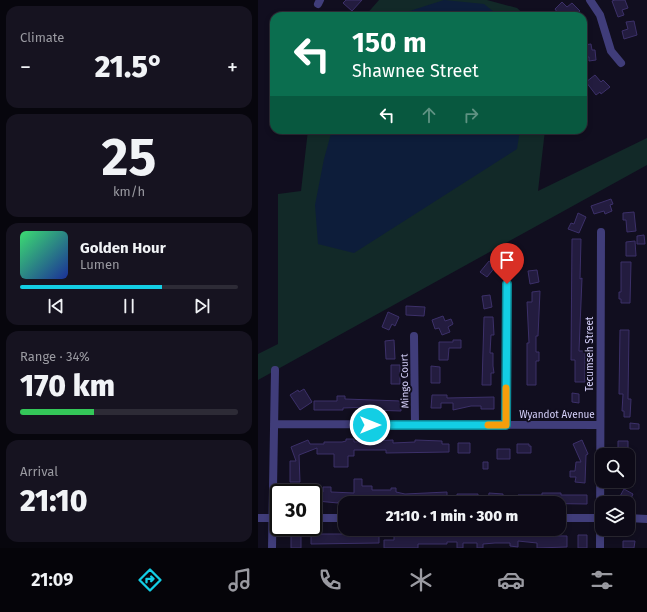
<!DOCTYPE html>
<html lang="en">
<head>
<meta charset="utf-8">
<style>
	body { margin:0; font-family:"Fira Sans",sans-serif; background:#161320; color:#f1f3f6; height:100vh; display:flex; flex-direction:column; font-size:15px; white-space:nowrap }
	* { box-sizing:border-box; margin:0 }
	p { font-size:13px; color:#9a9aa1 }
	.icon { flex:none; width:22px; height:22px; fill:none; stroke:currentColor; stroke-width:2; stroke-linecap:round; stroke-linejoin:round }
	.map { position:relative; flex:1; overflow:hidden }
	.sheet { display:flex; flex-direction:column; gap:6px; padding:6px; background:#07060d; width:258px }
	.sheet>* { flex:none }
	.top-card { position:absolute; left:12px; top:12px; width:317px; height:122px; border-radius:12px; box-shadow:0 2px 6px #0003,0 0 0 1px #2d2b36; background:#0b6e4f; color:#fff; overflow:hidden }
	.tools { position:absolute; left:337px; top:448px; display:grid; gap:8px }
	.tools a { display:grid; place-items:center; width:40px; height:40px; border-radius:8px; background:#0d0a17; box-shadow:0 2px 6px #0003,0 0 0 1px #2d2b36; font-size:20px }
	.speed { position:absolute; left:12px; top:484px; display:flex; gap:8px; font-size:20px; font-weight:700; text-align:center }
	.speed>* { display:grid; place-content:center; width:52px; height:52px; border-radius:50%; background:#0d0a17; box-shadow:0 2px 6px #0003,0 0 0 1px #2d2b36; line-height:1 }
	.speed .limit { border:2px solid #111; border-radius:6px; background:#fff; color:#111 }
	.pin { position:absolute; display:grid; place-items:center; width:34px; height:34px; color:#fff; margin:-41px -17px; border-radius:50% 50% 50% 0; rotate:-45deg; box-shadow:0 0 4px #0007 }
	.pin .icon { rotate:45deg }
	.me { position:absolute; width:44px; margin:-22px; rotate:90deg; stroke-linejoin:round; filter:drop-shadow(0 0 3px #0008) }
	.turn { display:flex; align-items:center; gap:14px; height:84px; padding:0 16px; font-size:18px }
	.turn .icon { width:52px; height:52px; stroke-width:2.5 }
	.turn b { display:block; font-size:28px; line-height:34px }
	.lanes { display:flex; align-items:center; height:38px; padding:0 16px; background:#0003; justify-content:center; gap:20px; direction:ltr }
	.lanes .off { opacity:.35 }
	.big { font-size:30px; font-weight:800; line-height:1.1 }
	.sheet .tile { flex:1; display:flex; flex-direction:column; justify-content:center; gap:6px; min-width:0; padding:0 14px; border-radius:12px; background:#161320 }
	.sheet .dial { align-items:center; gap:0 }
	.dial b { font-size:52px; line-height:1 }
	.song { display:flex; align-items:center; gap:12px }
	.cover { width:48px; height:48px; border-radius:6px; background:linear-gradient(135deg,hsl(140 70% 55%),hsl(230 70% 35%)) }
	.played { height:4px; border-radius:2px; background:linear-gradient(90deg,#13cee4 65%,#2d2b36 65%) }
	.keys { display:flex; justify-content:space-around; direction:ltr }
	.heat { display:flex; justify-content:space-between; align-items:center; font-size:22px; direction:ltr }
	.charge { height:6px; border-radius:3px; background:linear-gradient(90deg,#34c759 34%,#2d2b36 0) }
	.trip { position:absolute; left:80px; top:496px; width:228px; height:40px; border-radius:12px; background:#0d0a17; box-shadow:0 2px 6px #0003,0 0 0 1px #2d2b36; font-weight:800; line-height:40px; text-align:center }
	.tab-bar { display:flex; height:64px; justify-content:space-around; align-items:center; background:#050409; color:#9a9aa1 }
	.tab-bar .icon { width:28px; height:28px }
	.tab-bar .active { color:#13cee4 }
	.tab-bar b { font-size:18px; color:#f1f3f6 }
	main { display:flex; flex:1; min-height:0 }
	.map>svg:first-child { display:block }
</style>
</head>
<body>
<main>
<section class="sheet">
<div class="tile"><p>Climate</p>
<div class="heat"><a>−</a><b class="big">21.5°</b><a>+</a></div>
</div>
<div class="tile dial"><b>25</b><p>km/h</p></div>
<div class="tile">
<div class="song"><i class="cover"></i><div><b>Golden Hour</b><p>Lumen</p></div></div>
<div class="played"></div>
<div class="keys"><svg class="icon" aria-label="previous" viewBox="0 0 24 24"><path d="M18 5L8 12l10 7zM5 5v14"/></svg><svg class="icon" aria-label="pause" viewBox="0 0 24 24"><path d="M8 5v14M16 5v14"/></svg><svg class="icon" aria-label="next" viewBox="0 0 24 24"><path d="M6 5l10 7-10 7zM19 5v14"/></svg></div>
</div>
<div class="tile"><p>Range · 34%</p><b class="big">170 km</b><div class="charge"></div></div>
<div class="tile"><p>Arrival</p><b class="big">21:10</b></div>
</section>
<div class="map">
<svg width="389" height="548" viewBox="0 0 389 548">
	<rect width="100%" height="100%" fill="#110e1f"/>
	<path fill="#122928" d="M121 0H229L259 8 268 16H107Z
		M50 130H287L280 191 389 138V165L0 380V354L20 344V194L43 191Z"/>
	<path fill="#0d1d3a" d="M186 0 226 4 241 16H136Z
		M74 130H262L259 149 96 253 60 244 57 205 66 159Z"/>
	<path fill="#231c3f" stroke="#3c3069" d="M88 0H104L94 11 85 3Z
		M357 0H367L370 8 364 10 366 15 360 17 354 1Z
		M304 2 309 7 314 3 322 11 316 16H295L299 12 297 9Z
		M376 21 379 35 366 39 364 31 370 29 368 22Z
		M333 44 334 50H337L338 60 331 61V57H325V45Z
		M337 75 343 82 345 80 352 87 343 94 342 92 338 95 328 82Z
		M353 199 355 204 352 205 354 211 347 214 346 211 336 214 333 206Z
		M376 212 378 231 369 232 368 220H365V213Z
		M320 213 328 217 321 233 310 229 313 223 316 224Z
		M386 235 387 244H379V236Z
		M314 239H323L322 279 324 278 321 351H327V382H317V360H313Z
		M377 241 378 256H368V242Z
		M251 252H259V258H262L261 267 242 266 243 257 250 258Z
		M231 261 238 266 229 277 222 272Z
		M363 262H373L372 303H363V299H361V292H363Z
		M279 270 281 282 272 284 270 271Z
		M282 291 280 336H278V352H281V361H278V385H269V343H271L269 302H274V292Z
		M232 295 234 307 226 309 224 296Z
		M148 306 167 307 166 316 148 315Z
		M130 312 141 317 137 326 134 324 131 330 124 327Z
		M185 316 187 321 193 319 195 324 190 327 192 332 184 335 181 328 177 329 174 320Z
		M226 317H235L236 335H233L232 353H235V366L236 373H233V385H224Z
		M362 330H371L370 399H373L372 417H366V411H364L365 394H361Z
		M136 340 137 359H128L127 341Z
		M195 340H203V348H191L190 360H181V342H195Z
		M133 365H142V384H133Z
		M173 366 182 367V383H173Z
		M46 389 54 402 42 410 32 395 40 390 41 392Z
		M314 393 321 394V403L314 402Z
		M174 395H189V398L236 397V409H223V406H213L195 410V403H183V408H173Z
		M79 396H87V399L143 401V411L112 410V407L85 408V410H56V401H79Z
		M372 423 381 424V429H372Z
		M88 439H96V442L135 440V443L157 442V440L184 441V444H191V452L128 453V450H96V456H90V467H76V454H59V448L41 455 42 482H32V461H38L33 447 50 440 52 444H66V442H84L88 441Z
		M324 440 330 454 328 455 327 483 317 482 318 477H312V471H317L318 462H323L315 444Z
		M360 441H370V455H360Z
		M200 443H212V453H200Z
		M259 444H271V446H273V453H259Z
		M239 449H252V459H239Z
		M225 462H230V469H225Z
		M96 479H104V486H114V490H133V488H138V492L147 494 189 492V500H180V503L127 501V500L112 502V500H102V502H80V503L59 501V492H65V487H73V492L96 493Z
		M366 489 375 494 371 503 361 498Z
		M231 493 245 494V501H242V503H230Z
		M284 493H303V495H329V504L260 503V495H284Z
		M199 494H220V502L199 501Z
		M53 534H116V536L121 535V543L53 544Z
		M151 534 309 536V547L279 548V543L260 541V547L252 546V543H237L225 544V548H219V543H205V548H199V542H189V544H160V548H126V540H136V535Z
		M33 535H43V548H33Z
		M320 535H329V548H320Z
		M365 541H377L376 548H365Z"/>
	<g fill="none" stroke-linecap="round" stroke-linejoin="round">
		<path stroke="#403d7a" stroke-width="8" d="M332 0 342 15 353 51 363 63
			M60 4 62 0
			M156 336 157 425
			M16 424 342 425
			M248 425 249 284
			M0 518H21
			M55 518H87
			M301 518H344
			M370 518 389 519
			M14 548 17 370
			M342 548 343 232"/>
	</g>
	<g fill="none" stroke-linecap="round" stroke-linejoin="round">
		<g stroke="#0c8694" stroke-width="10">
			<path id="route" d="M112 425H248L249 284"/>
		</g>
		<use href="#route" stroke="#13cee4" stroke-width="7"/>
		<path stroke="#f59e0b" stroke-width="7" d="M230 425H248V388"/>
	</g>
	<g text-anchor="middle" dominant-baseline="central" stroke-width="4" stroke-linejoin="round" paint-order="stroke">
		<g font-size="10" fill="#d6d1fb" stroke="#110e1f">
			<text transform="translate(332 354) rotate(-90)">Tecumseh Street</text>
			<text transform="translate(147 381) rotate(-91)">Mingo Court</text>
			<text x="299" y="415">Wyandot Avenue</text>
		</g>
	</g>
</svg>
<div class="tools">
<a><svg class="icon" aria-label="search" viewBox="0 0 24 24"><circle cx="10" cy="10" r="6"/><path d="M15 15l6 6"/></svg></a>
<a><svg class="icon" aria-label="layers" viewBox="0 0 24 24"><path d="M12 4l9 5-9 5-9-5zM3 14l9 5 9-5"/></svg></a>
</div>
<div class="speed"><div class="limit">30</div></div>
<div class="pin" style="left:249px;top:284px;background:#d93025"><svg class="icon" aria-label="arrive" viewBox="0 0 24 24"><path d="M6 21V4h12l-3 4 3 4H6"/></svg></div>
<svg class="me" style="left:112px;top:425px" viewBox="-20 -20 40 40"><circle r="17" fill="#13cee4" stroke="#fff" stroke-width="3"/><path d="M0-11L8 9 0 5-8 9z" fill="#fff"/></svg>
<div class="trip">21:10 · 1 min · 300 m</div>
<div class="top-card">
<div class="turn"><svg class="icon" aria-label="left" viewBox="0 0 24 24"><path d="M17 20v-9H6M10 6l-5 5 5 5"/></svg><div><b>150 m</b>Shawnee Street</div></div>
<div class="lanes"><svg class="icon" aria-label="left" viewBox="0 0 24 24"><path d="M17 20v-9H6M10 6l-5 5 5 5"/></svg><svg class="icon off" aria-label="ahead" viewBox="0 0 24 24"><path d="M12 20V5M6 11l6-6 6 6"/></svg><svg class="icon off" aria-label="right" viewBox="0 0 24 24"><path d="M7 20v-9h11M14 6l5 5-5 5"/></svg></div>
</div>
</div>
</main>
<nav class="tab-bar">
<b>21:09</b>
<svg class="icon active" aria-label="directions" viewBox="0 0 24 24"><path d="M12 3l9 9-9 9-9-9zM9 14v-3h6M13 9l2 2-2 2"/></svg>
<svg class="icon" aria-label="music" viewBox="0 0 24 24"><path d="M9 18V5l10-2v13"/><circle cx="6" cy="18" r="3"/><circle cx="16" cy="16" r="3"/></svg>
<svg class="icon" aria-label="phone" viewBox="0 0 24 24"><path d="M5 4h4l2 5-3 2q2 4 5 5l2-3 5 2v4C11 20 4 13 5 4z"/></svg>
<svg class="icon" aria-label="climate" viewBox="0 0 24 24"><path d="M12 3v18M4 7l16 10M4 17L20 7"/></svg>
<svg class="icon" aria-label="car" viewBox="0 0 24 24"><path d="M5 17H2v-5l4-1 3-4h7l3 4 3 1v5h-3M9 17h6M6 11h13"/><circle cx="7" cy="17" r="2"/><circle cx="17" cy="17" r="2"/></svg>
<svg class="icon" aria-label="filters" viewBox="0 0 24 24"><path d="M4 7h16M4 17h16"/><circle cx="9" cy="7" r="2"/><circle cx="15" cy="17" r="2"/></svg>
</nav>
</body>
</html>
